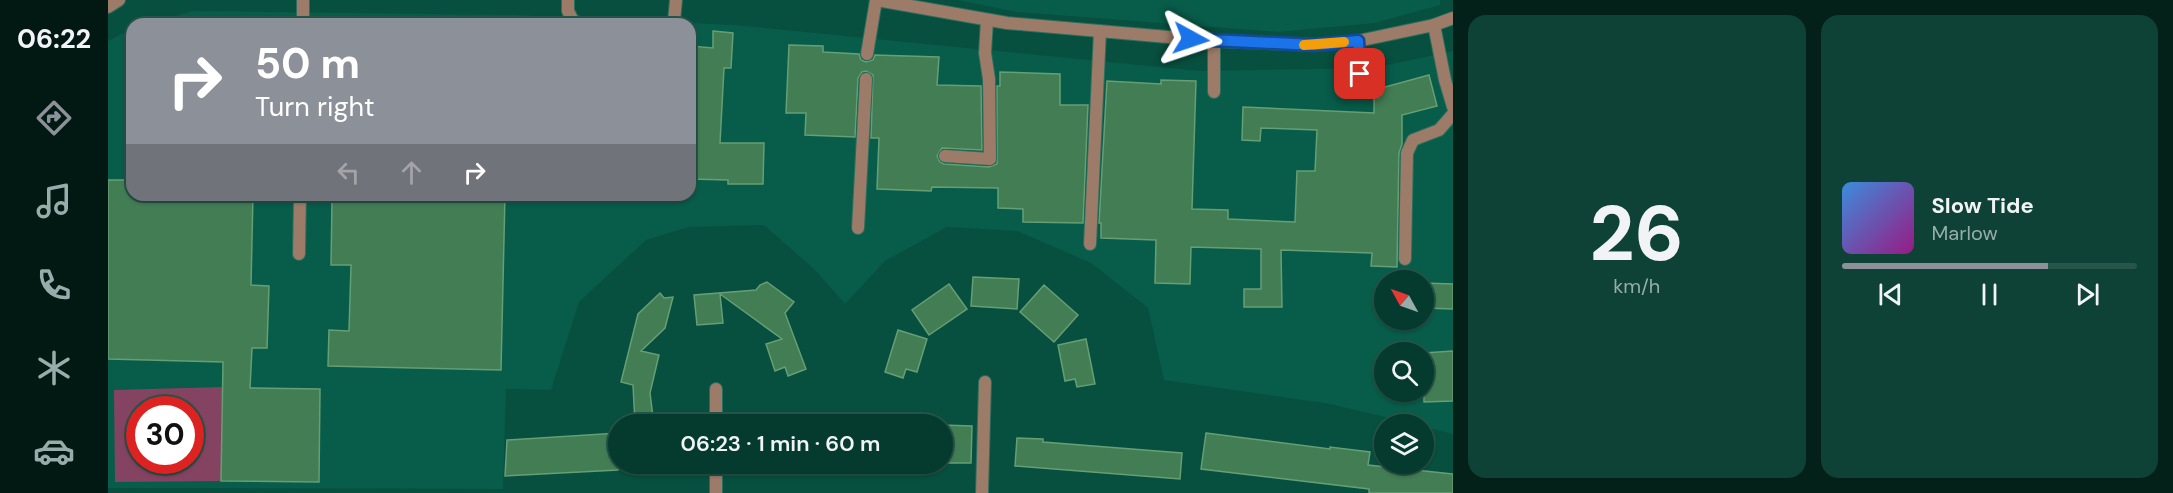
<!DOCTYPE html>
<html lang="en">
<head>
<meta charset="utf-8">
<style>
	body { margin:0; font-family:"DM Sans",sans-serif; background:#0e4236; color:#f1f3f6; height:100vh; display:flex; flex-direction:column; font-size:22px; white-space:nowrap }
	* { box-sizing:border-box; margin:0 }
	p { font-size:20px; color:#97adaa }
	.icon { flex:none; width:33px; height:33px; fill:none; stroke:currentColor; stroke-width:2; stroke-linecap:round; stroke-linejoin:round }
	.map { position:relative; flex:1; overflow:hidden }
	.drawer { display:flex; flex-direction:column; gap:15px; padding:15px; background:#032019; width:720px }
	.drawer>* { flex:none }
	.guide { position:absolute; left:18px; top:18px; width:570px; height:183px; border-radius:18px; box-shadow:0 2px 4px #0004,0 0 0 2px #26554a; background:#8c9099; color:#fff; overflow:hidden }
	.needle { width:39px; rotate:310deg }
	.controls { position:absolute; left:1266px; top:270px; display:grid; gap:12px }
	.controls a { display:grid; place-items:center; width:60px; height:60px; border-radius:50%; background:#053b2e; box-shadow:0 2px 4px #0004,0 0 0 2px #26554a; font-size:30px }
	.speed { position:absolute; left:18px; top:396px; display:flex; gap:12px; font-size:30px; font-weight:700; text-align:center }
	.speed>* { display:grid; place-content:center; width:78px; height:78px; border-radius:50%; background:#053b2e; box-shadow:0 2px 4px #0004,0 0 0 2px #26554a; line-height:1 }
	.speed .limit { border:9px solid #d22; background:#fff; color:#111 }
	.pin { position:absolute; display:grid; place-items:center; width:51px; height:51px; color:#fff; margin:-26px; border-radius:12px; box-shadow:0 3px 9px #0006 }
	.me { position:absolute; width:66px; margin:-33px; rotate:95deg; stroke-linejoin:round; filter:drop-shadow(0 0 4px #0008) }
	.turn { display:flex; align-items:center; gap:21px; height:126px; padding:0 30px; font-size:27px }
	.turn .icon { width:78px; height:78px; stroke-width:2.5 }
	.turn b { display:block; font-size:42px; line-height:51px }
	.lanes { display:flex; align-items:center; height:57px; padding:0 30px; background:#0003; justify-content:center; gap:30px; direction:ltr }
	.lanes .off { opacity:.35 }
	.drawer .widget { flex:1; display:flex; flex-direction:column; justify-content:center; gap:9px; min-width:0; padding:0 21px; border-radius:18px; background:#0e4236 }
	.drawer .dial { align-items:center; gap:0 }
	.dial b { font-size:78px; line-height:1 }
	.song { display:flex; align-items:center; gap:18px }
	.cover { width:72px; height:72px; border-radius:9px; background:linear-gradient(135deg,hsl(210 70% 55%),hsl(310 70% 35%)) }
	.played { height:6px; border-radius:3px; background:linear-gradient(90deg,#8c9099 70%,#26554a 70%) }
	.keys { display:flex; justify-content:space-around; direction:ltr }
	.drawer .tiles { flex:1; display:grid; gap:15px; grid-template-columns:repeat(2,1fr) }
	.trip { position:absolute; left:500px; top:414px; width:345px; height:60px; border-radius:30px; background:#053b2e; box-shadow:0 2px 4px #0004,0 0 0 2px #26554a; font-weight:600; line-height:60px; text-align:center }
	main { display:flex; flex:1; min-height:0 }
	.dock { display:flex; flex-direction:column; width:108px; justify-content:space-around; align-items:center; background:#021812; color:#97adaa }
	.dock .icon { width:42px; height:42px }
	.dock .selected { color:#8c9099 }
	.dock b { font-size:27px; color:#f1f3f6 }
	.map>svg:first-child { display:block }
</style>
</head>
<body>
<main>
<nav class="dock">
<b>06:22</b>
<svg class="icon selected" aria-label="directions" viewBox="0 0 24 24"><path d="M12 3l9 9-9 9-9-9zM9 14v-3h6M13 9l2 2-2 2"/></svg>
<svg class="icon" aria-label="music" viewBox="0 0 24 24"><path d="M9 18V5l10-2v13"/><circle cx="6" cy="18" r="3"/><circle cx="16" cy="16" r="3"/></svg>
<svg class="icon" aria-label="phone" viewBox="0 0 24 24"><path d="M5 4h4l2 5-3 2q2 4 5 5l2-3 5 2v4C11 20 4 13 5 4z"/></svg>
<svg class="icon" aria-label="climate" viewBox="0 0 24 24"><path d="M12 3v18M4 7l16 10M4 17L20 7"/></svg>
<svg class="icon" aria-label="car" viewBox="0 0 24 24"><path d="M5 17H2v-5l4-1 3-4h7l3 4 3 1v5h-3M9 17h6M6 11h13"/><circle cx="7" cy="17" r="2"/><circle cx="17" cy="17" r="2"/></svg>
</nav>
<div class="map">
<svg width="1345" height="493" viewBox="0 0 1345 493">
	<rect width="100%" height="100%" fill="#074f3e"/>
	<path fill="#085c4a" fill-rule="evenodd" d="M849 0H1332V5L1267 23 1171 32 909 12Z
		M85 11 409 15 626 25 1092 71 1265 68 1345 51V434L1316 427V424H1307L1222 404 1056 380 1040 308 983 263 909 231 839 227 777 261 737 304 708 271 656 225 581 227 538 240 471 302 443 390 398 389 395 489 0 488V41L24 29V195H582V24H40ZM1276 280H1316V320H1276ZM1276 352H1316V392H1276ZM32 410H82V460H32Z"/>
	<path fill="#854362" fill-rule="evenodd" d="M114 387 113 481 7 482 6 390ZM32 410H82V460H32Z"/>
	<path fill="#437d54" stroke="#659f75" stroke-width="1.5" d="M605 31 625 33 623 68H616L612 143H656L655 184H620V180L582 179V46L605 48Z
		M681 45 715 46V52L751 54 753 60 758 62 765 60 767 55 831 57 829 85 873 86 874 150 834 148 829 156 832 162 836 164 881 167 889 164V86H892V72L952 74V105H980L975 223 915 222V209L890 208V188L824 187 823 191 769 189 771 138H763L765 75 758 71 754 72 750 78 747 137 697 135 698 113H678Z
		M1321 75 1329 106 1294 115V144L1291 153 1289 267 1263 266 1264 253 1173 250 1174 307H1136V289H1153V249L1083 247 1082 284 1047 283 1048 240 993 238V223H991L999 81 1053 84V80L1088 81 1084 209 1120 210V219L1187 222 1189 171H1207L1209 130 1153 128 1152 141 1134 140 1135 107 1266 113V90Z
		M0 180H24V195H145L143 285 161 286 159 348H144L142 388 212 389 211 482 113 481 115 362 0 359Z
		M245 195H397L393 370 220 366 221 330 241 331 243 265H223L224 201H245Z
		M865 277 911 279 909 309 863 306Z
		M659 282 686 302 677 313 698 369 680 376 677 367 667 371 658 344 674 339 612 294 615 323 589 325 586 295 648 290 652 285Z
		M1316 283 1345 284V309L1316 308Z
		M841 284 859 309 821 335 804 310Z
		M936 285 970 315 946 342 912 312Z
		M552 293 556 298 565 297 557 328 533 351 551 355 542 393 545 417H537L535 424H527L525 385 513 382 530 314Z
		M790 330 819 339 809 372 798 369 795 378 777 372Z
		M978 339 987 384 969 387 967 379 957 381 950 345Z
		M1345 351V401L1316 402V353Z
		M834 425 864 426 863 463H834Z
		M510 433V470L397 476 399 440Z
		M1098 433 1222 449V447L1262 452 1260 465 1345 474V493H1261V489L1093 469Z
		M909 438 935 439V442L1074 453 1072 479 907 466Z"/>
	<g fill="none" stroke-linecap="round" stroke-linejoin="round">
		<g stroke="#2c6d5d" stroke-width="14">
			<path id="lane" d="M460 0V11L465 21 475 24
				M195 24V0
				M563 24 566 21 568 0
				M1326 25 1337 80 1345 107
				M1106 41V92
				M1250 41 1254 90
				M759 54 768 0
				M837 156 882 159 881 79 877 53 879 20
				M750 228 758 79
				M982 244 992 31
				M191 254 192 195
				M1297 259 1299 153 1305 140 1331 130 1345 114"/>
		</g>
		<g stroke="#2c6d5d" stroke-width="14">
			<path id="street" d="M769 0 899 23 1106 41 1206 45 1250 41 1326 25 1345 18
				M0 7 11 0
				M608 389V424
				M608 464V493
				M874 493 877 382"/>
		</g>
		<use href="#lane" stroke="#9c7b68" stroke-width="12"/>
		<use href="#street" stroke="#9c7b68" stroke-width="12"/>
	</g>
	<g fill="none" stroke-linecap="round" stroke-linejoin="round">
		<g stroke="#114b97" stroke-width="15">
			<path id="route" d="M1083 39 1206 45 1250 41 1252 74"/>
		</g>
		<use href="#route" stroke="#1a73e8" stroke-width="10"/>
		<path stroke="#f59e0b" stroke-width="10" d="M1196 45 1236 42"/>
	</g>
</svg>
<div class="controls">
<a><svg class="needle" viewBox="-14 -14 28 28"><path d="M0-13l5 13h-10z" fill="#e53935"/><path d="M0 13l5-13h-10z" fill="#97adaa"/></svg></a>
<a><svg class="icon" aria-label="search" viewBox="0 0 24 24"><circle cx="10" cy="10" r="6"/><path d="M15 15l6 6"/></svg></a>
<a><svg class="icon" aria-label="layers" viewBox="0 0 24 24"><path d="M12 4l9 5-9 5-9-5zM3 14l9 5 9-5"/></svg></a>
</div>
<div class="speed"><div class="limit">30</div></div>
<div class="pin" style="left:1252px;top:74px;background:#d93025"><svg class="icon" aria-label="arrive" viewBox="0 0 24 24"><path d="M6 21V4h12l-3 4 3 4H6"/></svg></div>
<svg class="me" style="left:1083px;top:39px" viewBox="-20 -20 40 40"><path d="M0-17L14 15 0 8-14 15z" fill="#1a73e8" stroke="#fff" stroke-width="4"/></svg>
<div class="trip">06:23 · 1 min · 60 m</div>
<div class="guide">
<div class="turn"><svg class="icon" aria-label="right" viewBox="0 0 24 24"><path d="M7 20v-9h11M14 6l5 5-5 5"/></svg><div><b>50 m</b>Turn right</div></div>
<div class="lanes"><svg class="icon off" aria-label="left" viewBox="0 0 24 24"><path d="M17 20v-9H6M10 6l-5 5 5 5"/></svg><svg class="icon off" aria-label="ahead" viewBox="0 0 24 24"><path d="M12 20V5M6 11l6-6 6 6"/></svg><svg class="icon" aria-label="right" viewBox="0 0 24 24"><path d="M7 20v-9h11M14 6l5 5-5 5"/></svg></div>
</div>
</div>
<section class="drawer">
<div class="tiles">
<div class="widget dial"><b>26</b><p>km/h</p></div>
<div class="widget">
<div class="song"><i class="cover"></i><div><b>Slow Tide</b><p>Marlow</p></div></div>
<div class="played"></div>
<div class="keys"><svg class="icon" aria-label="previous" viewBox="0 0 24 24"><path d="M18 5L8 12l10 7zM5 5v14"/></svg><svg class="icon" aria-label="pause" viewBox="0 0 24 24"><path d="M8 5v14M16 5v14"/></svg><svg class="icon" aria-label="next" viewBox="0 0 24 24"><path d="M6 5l10 7-10 7zM19 5v14"/></svg></div>
</div>
</div>
</section>
</main>
</body>
</html>
